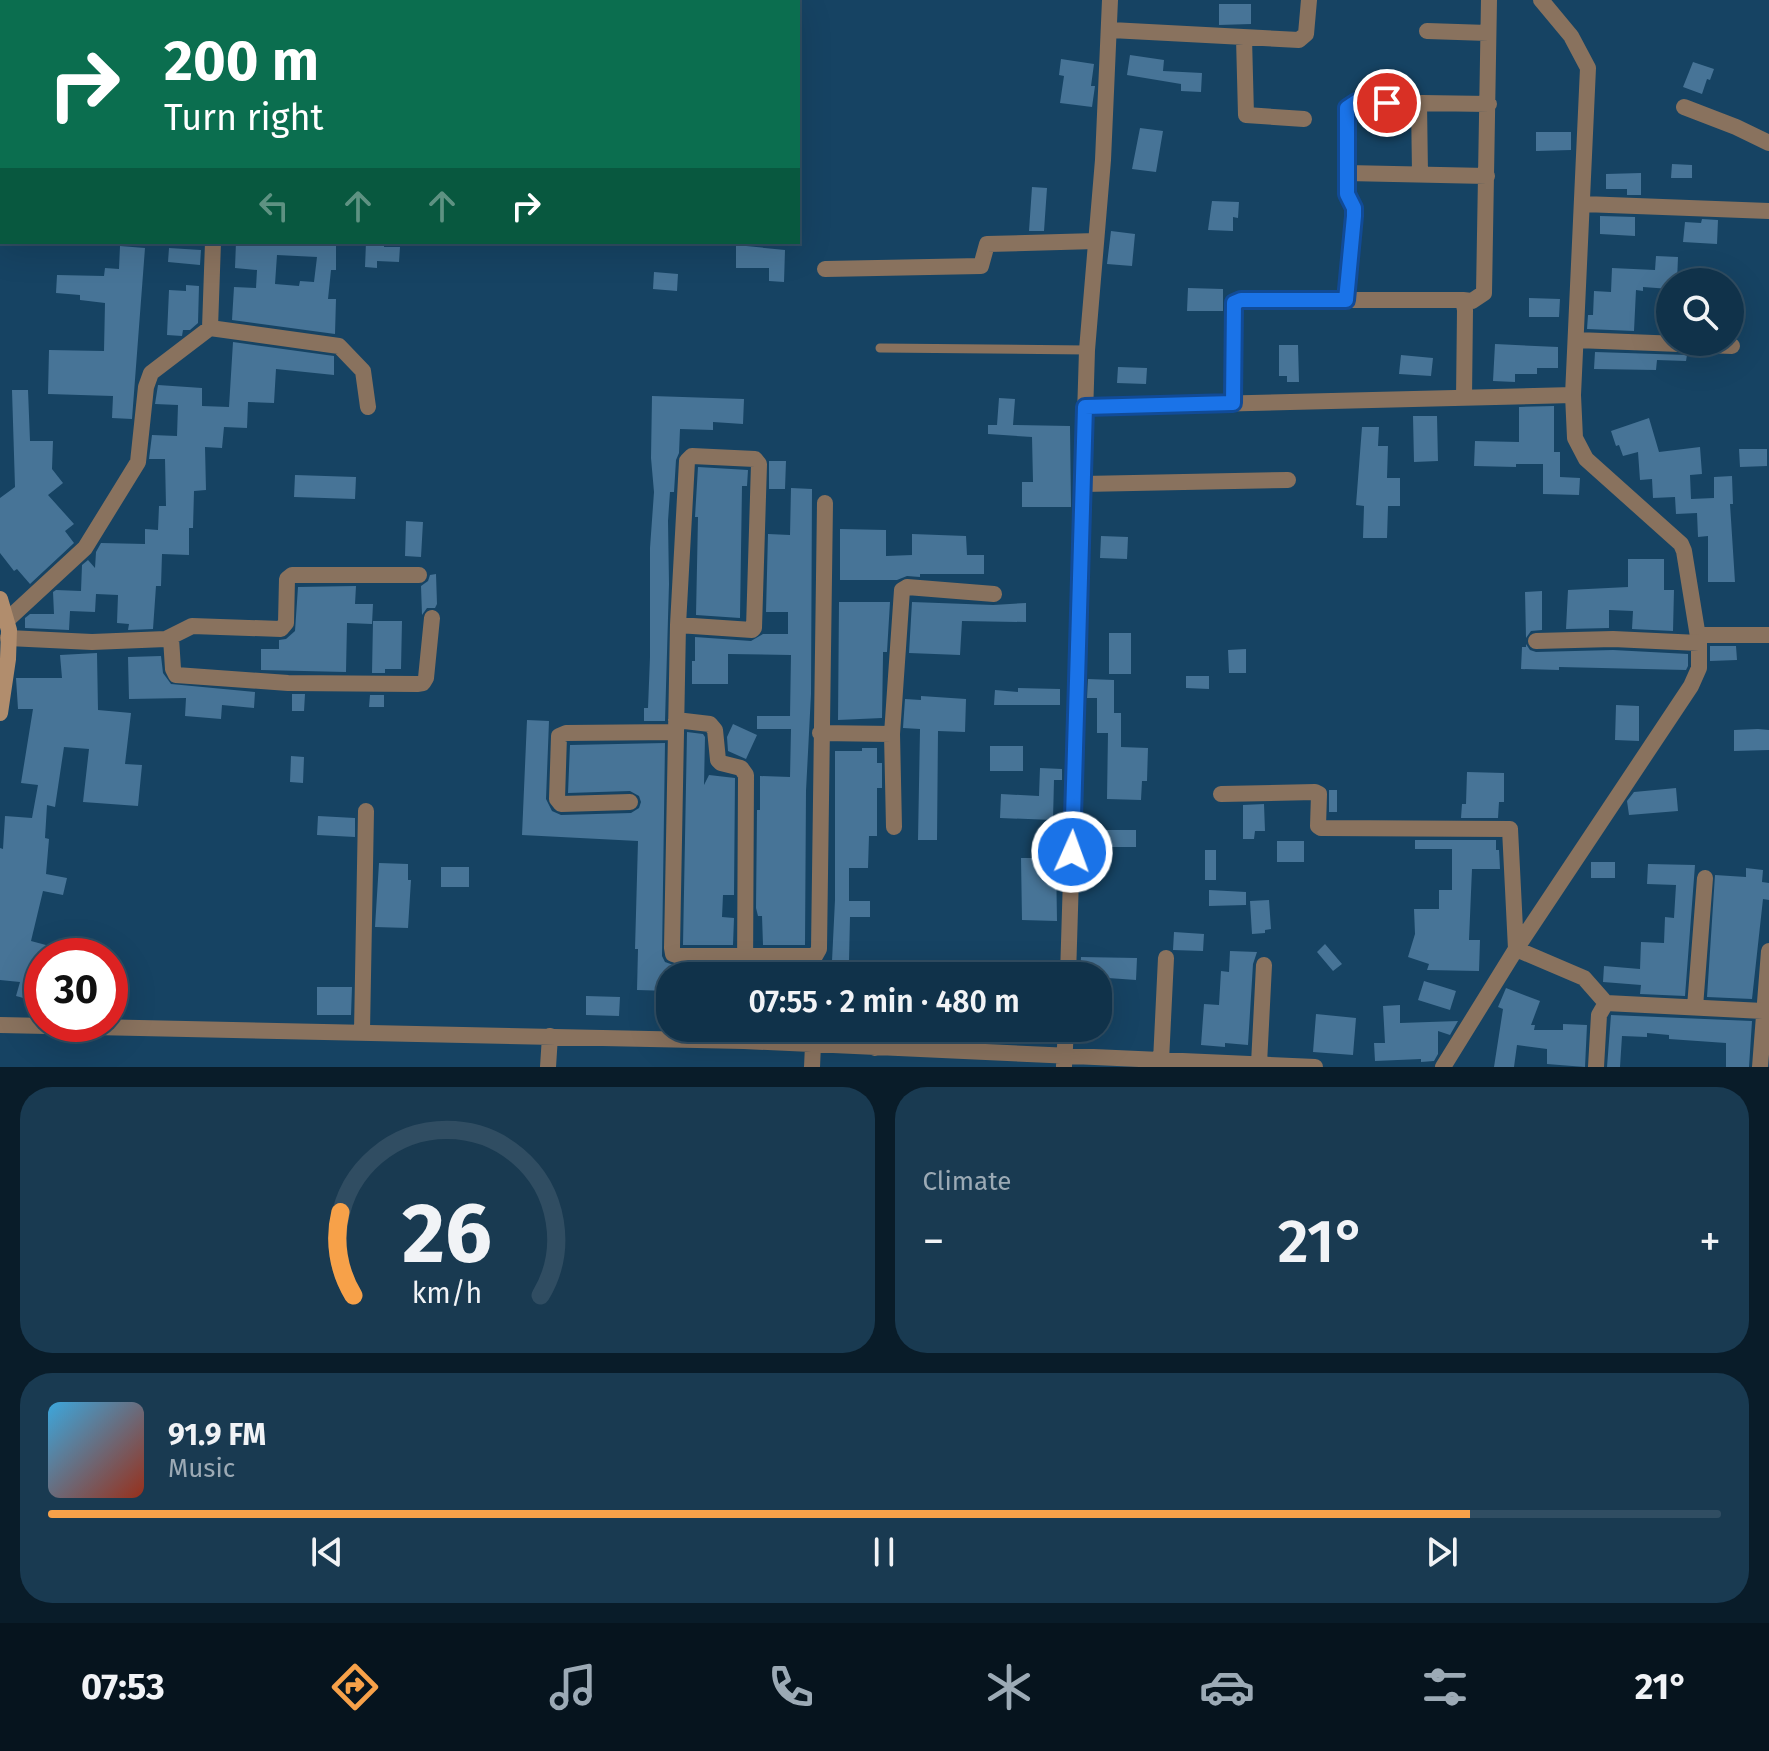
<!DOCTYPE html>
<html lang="en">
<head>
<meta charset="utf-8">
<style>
	body { margin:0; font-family:"Fira Sans",sans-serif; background:#193a51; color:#f1f3f6; height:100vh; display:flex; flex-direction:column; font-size:30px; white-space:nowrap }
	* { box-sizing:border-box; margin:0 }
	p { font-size:26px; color:#9caab5 }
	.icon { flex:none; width:44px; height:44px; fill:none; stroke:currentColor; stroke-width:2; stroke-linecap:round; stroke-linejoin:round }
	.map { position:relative; height:1067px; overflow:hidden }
	.sheet { display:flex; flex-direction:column; gap:20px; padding:20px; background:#091c29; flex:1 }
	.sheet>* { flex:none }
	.top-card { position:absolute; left:0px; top:0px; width:800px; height:244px; box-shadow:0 8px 32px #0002,0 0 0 2px #304d62; background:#0b6e4f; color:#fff; overflow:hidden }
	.fabs { position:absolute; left:1656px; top:268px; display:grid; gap:16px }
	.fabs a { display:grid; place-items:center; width:88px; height:88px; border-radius:50%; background:#10324a; box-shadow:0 8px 32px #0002,0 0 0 2px #304d62; font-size:40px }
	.speed { position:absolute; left:24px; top:938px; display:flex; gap:16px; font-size:40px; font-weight:700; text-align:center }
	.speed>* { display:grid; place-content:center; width:104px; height:104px; border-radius:50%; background:#10324a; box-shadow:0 8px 32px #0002,0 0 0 2px #304d62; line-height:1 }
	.speed .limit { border:12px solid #d22; background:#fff; color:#111 }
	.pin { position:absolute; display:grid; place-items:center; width:68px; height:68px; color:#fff; margin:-34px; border:4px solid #fff; border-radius:50%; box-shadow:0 2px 8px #0007 }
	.me { position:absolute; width:88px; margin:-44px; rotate:2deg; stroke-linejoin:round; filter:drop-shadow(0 0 6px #0008) }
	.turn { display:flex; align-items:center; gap:28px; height:168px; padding:0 32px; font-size:36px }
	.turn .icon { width:104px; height:104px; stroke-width:2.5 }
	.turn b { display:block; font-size:56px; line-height:68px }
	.lanes { display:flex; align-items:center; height:76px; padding:0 32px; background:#0003; justify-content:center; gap:40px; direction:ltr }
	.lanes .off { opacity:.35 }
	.big { font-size:60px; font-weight:600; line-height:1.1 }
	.sheet .card { flex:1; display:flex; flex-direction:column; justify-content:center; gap:12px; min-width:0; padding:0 28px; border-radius:32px; background:#193a51 }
	.sheet .dial { align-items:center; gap:0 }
	.dial svg { height:208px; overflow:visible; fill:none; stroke:#304d62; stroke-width:7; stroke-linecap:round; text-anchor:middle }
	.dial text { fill:#f1f3f6; stroke:none }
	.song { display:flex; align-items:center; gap:24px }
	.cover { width:96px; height:96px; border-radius:12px; background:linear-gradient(135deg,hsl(200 70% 55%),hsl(10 70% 35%)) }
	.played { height:8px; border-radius:4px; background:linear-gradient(90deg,#f7a149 85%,#304d62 85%) }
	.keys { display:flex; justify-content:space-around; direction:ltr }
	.heat { display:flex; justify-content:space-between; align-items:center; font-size:44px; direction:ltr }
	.sheet .tiles { flex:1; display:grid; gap:20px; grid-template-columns:1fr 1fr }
	.card:last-child { grid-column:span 2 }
	.trip { position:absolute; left:656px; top:962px; width:456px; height:80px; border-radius:32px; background:#10324a; box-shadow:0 8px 32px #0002,0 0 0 2px #304d62; font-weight:600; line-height:80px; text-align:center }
	.menu { display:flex; height:128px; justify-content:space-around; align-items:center; background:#06141e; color:#9caab5 }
	.menu .icon { width:56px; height:56px }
	.menu .active { color:#f7a149 }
	.menu b { font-size:36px; color:#f1f3f6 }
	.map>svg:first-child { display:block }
</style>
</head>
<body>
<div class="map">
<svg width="1769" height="1067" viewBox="0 0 1769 1067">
	<rect width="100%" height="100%" fill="#164363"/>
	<path fill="#477497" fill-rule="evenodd" d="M1219 4H1251V24L1219 25Z
		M1130 55 1164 60 1163 71 1202 73 1201 92 1181 91V84L1127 75Z
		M1061 59 1094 64 1091 86H1095L1092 107 1060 103 1064 76 1059 75Z
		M1693 62 1714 69 1710 80 1707 79 1702 94 1683 87Z
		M1140 128 1163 131 1156 172 1132 169Z
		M1536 132H1571V150L1536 151Z
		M1672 164 1692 165V178H1671Z
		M1641 173V195H1627V189H1606V174Z
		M1032 187 1047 188 1044 231H1029Z
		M1212 201 1239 202 1238 218 1233 217V231L1208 230Z
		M1600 216 1635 217V236L1600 234Z
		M1702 219 1718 220 1717 244 1683 242 1685 222 1701 223Z
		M1111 231 1135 234 1132 266 1107 264Z
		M236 242H336V270H331L328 299H336L335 334 232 320 234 287 256 288 257 270 235 268ZM277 255 317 257 314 282 300 281 299 286 275 284Z
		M366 242H384V247H400L399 262 377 261V268L365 267Z
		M736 245 785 250 784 282 769 281V268H736Z
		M120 246 145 248 132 419 112 418 113 396 48 394 49 350 104 351 105 303 80 300V295L56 293 57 275 104 276 105 268 119 269Z
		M169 248 201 250 200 265 168 262Z
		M1656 256 1678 257 1677 282H1670V289L1643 287V291L1636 290 1634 331 1587 329 1588 315H1593L1594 291 1611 292 1612 268 1655 270Z
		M654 272 678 274 677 291 653 289Z
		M186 285 199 286 198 323 190 330H183L182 336 167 335 169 290 186 291Z
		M1188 288 1223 289V311H1187Z
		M1529 298 1560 299 1559 317H1529Z
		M233 342 334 356V375L276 369 274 403 248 402 247 428 224 427 222 448 205 447 206 490 194 491 193 528H189V555L162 554 161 586H156L153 629 128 630 129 624 117 623 118 595 96 594 95 612 70 611 69 630 25 628V618L30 614H54L53 592 56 590 81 591 82 565 88 560 95 568 96 552 101 543 145 544V529L158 530 159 506H166L165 459H149L152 435 177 436 178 405 155 404 158 385 202 388V406L229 407Z
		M1495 344 1558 347V368H1537V374H1515V382L1493 381Z
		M1279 345H1298L1299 382H1287V376H1279Z
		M1595 352 1687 355 1686 361 1657 360 1656 370 1594 369Z
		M1401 355 1433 358 1431 376 1399 374Z
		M1118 367 1147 368 1146 384 1117 383Z
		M12 390H28L30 441H53L52 469 63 483 48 495 74 524 65 531 74 543 30 584 17 569 14 571 0 553V498L15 487Z
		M652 396 744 399 743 424 713 422V430L680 429 679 453 676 460 674 492H670L668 521 669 584 665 721H644V708H648L650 657V548L654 492 651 458Z
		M999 398 1015 399 1013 425 1070 426 1071 507H1022V482H1033L1032 437 988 434V425H997Z
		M1554 406V452H1560V477L1580 478 1579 495 1543 494V464H1516V467L1474 466 1475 441 1519 442V407Z
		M1413 416H1437L1438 461 1414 462Z
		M1649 418 1659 452 1700 447 1702 474 1690 475 1691 499 1714 498V477L1732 476 1733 504H1730L1735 582H1708V536L1698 537 1697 513 1676 514 1675 497 1653 498 1652 479 1640 480 1638 452 1623 456 1619 445 1616 446 1611 431Z
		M1362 427H1379L1378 446H1388L1387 478H1400V506H1388L1387 538H1363L1364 506 1356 505Z
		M1739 449H1767V466L1740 467Z
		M769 461H786L785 489H769Z
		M698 467 748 470 747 486H742L740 618 696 615 698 517H695Z
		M295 475 356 477 355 499 294 497Z
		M791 488 812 489 811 694 806 791 805 945H763L762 916H758L756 908 757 810H760V776L790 777 791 729H757V716H790L791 655 728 654V684H692V661H695V637L751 641 763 634H788V612H766L768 534 790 535Z
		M406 521 423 522 421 557 405 556Z
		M840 529 886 530V556L912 555V534L966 536 967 555H984V574H920V577L907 576 897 580H840Z
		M1101 536 1128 537 1127 559 1100 558Z
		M1628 559H1664V590H1674L1673 631 1632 629 1633 611 1609 610V628L1566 629 1568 590 1628 587Z
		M436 574 437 604 435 608H427L422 615 421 586 428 581 430 575Z
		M356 586 355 604H373L372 624 347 623 346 672 261 670V649H279V640L286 639 295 631 298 587Z
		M1542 591V630L1531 631 1526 638 1525 592Z
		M839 602H890L887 652H883V656L882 718 838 720Z
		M912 602 993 605 1026 603V622L962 621 960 655 909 653Z
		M373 621H402L401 669H385V673H372Z
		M1109 633H1131V674H1109Z
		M1526 644 1530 650 1536 652 1613 650 1688 654V666L1686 670 1559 667V670L1521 669 1522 647H1526Z
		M1710 646H1736L1737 660 1710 661Z
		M1246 649V673H1229L1228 650Z
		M97 653 98 710 131 713 125 764 142 765 138 806 83 802 89 749 64 747 55 807 47 805 45 838 49 839 46 874 67 878 63 895 43 891 31 941 72 952V956H42V1003L16 996 20 982 0 980V848L3 849 5 816 32 818 38 785 21 783 33 709H18L16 678H62L60 655Z
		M161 656 163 673 171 684 255 692 254 708 222 705 221 719 185 716 186 698 129 699 128 657Z
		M1186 676H1209V689L1186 688Z
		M1088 679 1114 680V713H1121V747L1148 748 1147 781H1142L1141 800 1107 799 1108 733H1097V698H1087Z
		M1018 688 1060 689V705H994L995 690 1018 692Z
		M292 694H305L304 711H292Z
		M370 695H384V707H369Z
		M921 696 966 699 965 732 938 731 937 840H918L920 729 903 728 905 699 921 700Z
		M1616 705 1639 706V741L1615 740Z
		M527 720 549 721 546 799 552 811 561 815 631 813 639 808 641 802 639 796 630 791 568 793 570 745 665 743 662 956 665 962 679 967H734V976H670V991L637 990 638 949H635L638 841 522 835Z
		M733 724 757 735 746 759 728 751 727 737Z
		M1758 729 1769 730V750L1734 751V730Z
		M687 732 703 734 705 737 704 785 709 775 735 778 734 895H723L722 917 734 918 733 945H683Z
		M990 746H1023V771H990Z
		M862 748H877V763H882V788H877V836H869L868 868H849V901H870V917H850L849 961H854V976H763V967H815L825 961H832L835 900V751H862Z
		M291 756 304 757 303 783 290 782Z
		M1040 768 1062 769V780H1054L1053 820 1000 818 1001 794 1039 796Z
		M1467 772 1504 773V802H1499L1498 818H1461L1462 804H1466Z
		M1676 788 1678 811 1629 815 1627 801 1634 792Z
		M1329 790H1337V812H1329Z
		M1264 804 1265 831H1255L1254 839H1243V805Z
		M318 816 355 818V837L317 835Z
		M1098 830H1136V847H1097Z
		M1415 840H1496V850H1499L1500 869H1472L1469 940H1480L1479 971 1427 970 1429 964 1408 957 1415 934 1414 909H1439V890H1452V849H1415Z
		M1277 841H1304V862H1277Z
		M1205 850H1216V880H1205Z
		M1021 858H1056L1057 921 1022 920Z
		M1591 862H1615V878H1591Z
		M379 863 408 864V880H411L408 928 375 927Z
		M1648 864 1695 865 1685 996 1640 994 1641 985 1603 982 1604 966 1640 969 1641 942 1664 943 1665 917 1674 918 1676 885 1647 884Z
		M441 867H469V887H441Z
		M1746 868 1763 870 1762 882 1769 883V900L1763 899 1752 999 1707 997 1715 875 1746 877Z
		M1209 890 1246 892V905L1209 906Z
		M1269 900 1271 929 1265 930V933L1252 934 1250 901Z
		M1174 932 1204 934 1203 951 1173 950Z
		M1325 944 1342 964 1333 971 1317 952Z
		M1230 951 1257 952 1253 964 1248 1045 1225 1043V1047L1201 1045 1204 1004 1219 1005 1221 971 1229 972Z
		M1081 957 1137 958 1136 980 1080 976Z
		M1424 981 1456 991 1450 1010 1418 1000Z
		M317 987H352L351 1015H317Z
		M1506 988 1540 1001 1531 1025H1535L1534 1030H1563V1024L1587 1025 1585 1067 1547 1064V1049L1517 1045 1514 1067H1494L1503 1009 1498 1007Z
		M586 996 620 997 619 1016 586 1015Z
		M1400 1005V1023L1458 1021 1450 1035 1438 1031V1054L1434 1061 1421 1062V1059L1375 1061 1374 1043H1385L1383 1006Z
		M1316 1014 1356 1018 1353 1055 1313 1052Z
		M1611 1015 1752 1021 1749 1067H1726V1043L1669 1039V1035L1647 1033V1037L1622 1036 1620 1067H1607Z"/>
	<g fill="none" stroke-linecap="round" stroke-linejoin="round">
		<path stroke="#89725e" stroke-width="9" d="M880 348 1087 350"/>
		<path stroke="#89725e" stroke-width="16" d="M45 2V0
			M222 2V0
			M665 2V0
			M1111 30 1299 40 1306 34 1309 0
			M1427 31 1488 33
			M1244 38 1246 115 1304 119
			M1419 103 1420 174
			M1684 107 1736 127 1769 143
			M1347 173 1487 176
			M1583 204 1769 211
			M825 269 981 266 987 244 1096 241
			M1346 300 1354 216V208L1347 194V108L1356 102 1489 104
			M1463 300 1472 301 1484 293 1489 0
			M210 328 339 346 363 371 368 407
			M1576 340 1732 346
			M1233 403 1234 303 1241 300H1463L1465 310 1464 398
			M1085 407 1573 395
			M1083 484 1288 480
			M6 621 85 548 138 462 146 387 151 373 210 328 213 242
			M678 625 752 630 754 628 759 464 755 459 692 456 687 461 678 625 672 948 673 954 679 956H815L819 949 825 503
			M1698 635H1769
			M8 638 92 642 166 639 192 626 281 629 286 623 287 579 292 575H419
			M171 638 173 669 176 675 288 683 417 684 423 683 426 678 432 618
			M1536 641 1613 639 1699 643
			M676 720 710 724 715 730 718 760 721 763 741 768 746 775 745 976
			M820 733 892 734
			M1221 794 1315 792 1319 794 1318 826 1321 828 1510 829 1516 949 1584 978 1606 1003
			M630 802 561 804 557 799 559 736 566 733 676 732
			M894 827 892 734 902 590 907 587 994 594
			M882 976 886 970 891 968 982 976
			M1068 976 1087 350 1103 160 1110 0
			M1695 1007 1705 878
			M0 1025 744 1041 1315 1067
			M362 1031 366 811
			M875 1048 877 1028
			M1161 1061 1166 958
			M1259 1064 1264 965
			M1064 1066 1066 1028
			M548 1067 550 1036
			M812 1067 813 1045
			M1443 1067 1516 949 1691 686 1699 668V643L1684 551 1681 544 1586 459 1575 438 1573 395 1588 68 1571 36 1541 0
			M1596 1067 1599 1015 1606 1003 1763 1011
			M1760 1067 1769 951"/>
		<path stroke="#b18d6d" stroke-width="16" d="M0 599 9 630 8 659 0 713"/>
	</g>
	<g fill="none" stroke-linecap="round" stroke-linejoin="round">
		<g stroke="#114b97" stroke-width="20">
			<path id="route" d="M1072 852 1085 407 1233 403 1234 303 1241 300H1346L1354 216V208L1347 194V108L1356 102 1387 103"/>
		</g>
		<use href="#route" stroke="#1a73e8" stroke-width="14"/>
	</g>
</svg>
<div class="fabs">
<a><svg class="icon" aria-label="search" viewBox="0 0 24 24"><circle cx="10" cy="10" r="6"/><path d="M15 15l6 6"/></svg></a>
</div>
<div class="speed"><div class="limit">30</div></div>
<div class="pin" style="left:1387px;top:103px;background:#d93025"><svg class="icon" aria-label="arrive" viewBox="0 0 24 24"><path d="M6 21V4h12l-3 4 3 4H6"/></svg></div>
<svg class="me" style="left:1072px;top:852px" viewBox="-20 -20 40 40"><circle r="17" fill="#1a73e8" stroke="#fff" stroke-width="3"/><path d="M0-11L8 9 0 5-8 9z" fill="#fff"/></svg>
<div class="trip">07:55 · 2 min · 480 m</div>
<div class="top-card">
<div class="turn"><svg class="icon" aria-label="right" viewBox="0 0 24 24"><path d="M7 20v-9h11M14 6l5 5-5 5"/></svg><div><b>200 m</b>Turn right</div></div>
<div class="lanes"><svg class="icon off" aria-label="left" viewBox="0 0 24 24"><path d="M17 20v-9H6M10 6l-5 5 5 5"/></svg><svg class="icon off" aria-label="ahead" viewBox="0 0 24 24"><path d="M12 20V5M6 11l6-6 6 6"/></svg><svg class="icon off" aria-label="ahead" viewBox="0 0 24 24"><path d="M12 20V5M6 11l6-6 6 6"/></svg><svg class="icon" aria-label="right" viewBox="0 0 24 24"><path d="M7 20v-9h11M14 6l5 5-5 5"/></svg></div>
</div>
</div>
<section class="sheet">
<div class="tiles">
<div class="card dial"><svg viewBox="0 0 100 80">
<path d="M14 69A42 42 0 1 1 86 69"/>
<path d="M14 69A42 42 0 0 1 9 37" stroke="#f7a149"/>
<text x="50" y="56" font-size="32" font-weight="700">26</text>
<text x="50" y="72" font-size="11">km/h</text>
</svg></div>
<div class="card"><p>Climate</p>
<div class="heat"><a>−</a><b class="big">21°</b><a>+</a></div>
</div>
<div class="card">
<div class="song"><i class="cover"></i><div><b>91.9 FM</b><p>Music</p></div></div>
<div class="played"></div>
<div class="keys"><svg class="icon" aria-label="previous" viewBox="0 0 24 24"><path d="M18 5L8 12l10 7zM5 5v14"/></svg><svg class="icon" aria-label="pause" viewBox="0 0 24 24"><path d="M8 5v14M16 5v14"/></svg><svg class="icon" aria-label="next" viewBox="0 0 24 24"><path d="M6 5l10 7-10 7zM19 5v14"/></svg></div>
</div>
</div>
</section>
<nav class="menu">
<b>07:53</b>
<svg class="icon active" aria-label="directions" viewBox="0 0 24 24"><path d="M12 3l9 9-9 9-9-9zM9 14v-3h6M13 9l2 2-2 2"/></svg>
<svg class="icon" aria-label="music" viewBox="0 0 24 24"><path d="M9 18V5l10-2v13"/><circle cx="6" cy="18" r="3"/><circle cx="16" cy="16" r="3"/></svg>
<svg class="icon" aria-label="phone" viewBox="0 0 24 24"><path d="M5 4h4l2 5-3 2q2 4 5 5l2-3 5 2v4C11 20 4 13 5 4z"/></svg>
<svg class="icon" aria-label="climate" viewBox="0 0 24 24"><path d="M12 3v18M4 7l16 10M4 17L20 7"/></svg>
<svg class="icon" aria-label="car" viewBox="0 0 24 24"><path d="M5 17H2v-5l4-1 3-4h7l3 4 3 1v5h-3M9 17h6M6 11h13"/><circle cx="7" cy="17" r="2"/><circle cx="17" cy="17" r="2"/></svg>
<svg class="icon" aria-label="filters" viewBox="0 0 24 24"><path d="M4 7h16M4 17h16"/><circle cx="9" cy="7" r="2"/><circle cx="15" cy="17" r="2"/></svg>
<b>21°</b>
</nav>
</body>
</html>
